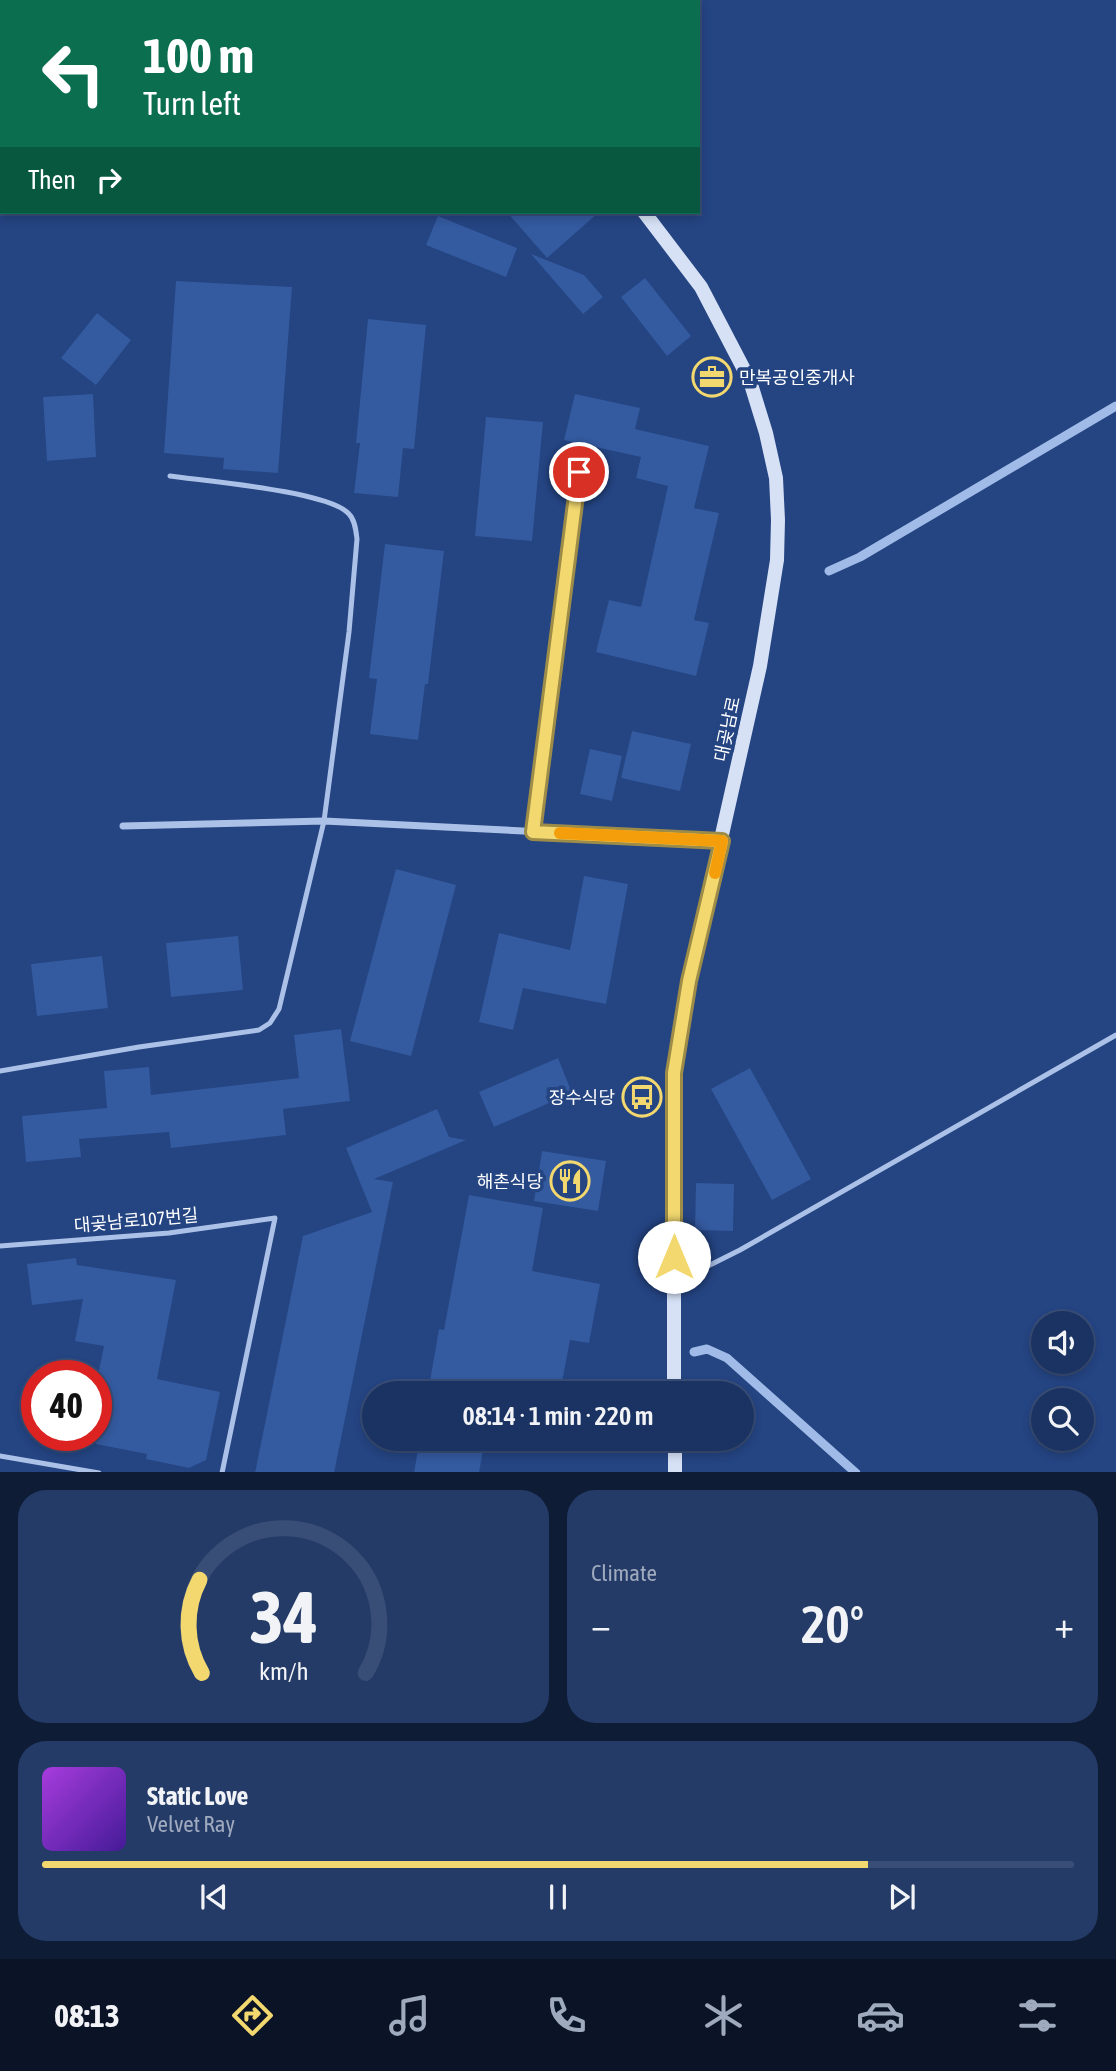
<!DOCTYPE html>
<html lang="en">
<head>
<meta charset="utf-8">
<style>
	body { margin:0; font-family:"Asap Condensed","Noto Sans KR",sans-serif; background:#243b68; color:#f1f3f6; height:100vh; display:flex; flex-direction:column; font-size:26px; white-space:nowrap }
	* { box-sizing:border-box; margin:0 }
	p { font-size:23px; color:#a0aabe }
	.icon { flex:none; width:38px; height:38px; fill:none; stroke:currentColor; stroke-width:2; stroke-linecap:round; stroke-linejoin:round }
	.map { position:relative; height:1472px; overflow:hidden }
	.panel { display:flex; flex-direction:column; gap:18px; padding:18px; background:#0f1c36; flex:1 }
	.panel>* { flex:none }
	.guide { position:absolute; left:0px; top:0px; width:700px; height:214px; box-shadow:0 4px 10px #0003,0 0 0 2px #394e77; background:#0b6e4f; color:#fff; overflow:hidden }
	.tools { position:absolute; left:1031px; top:1311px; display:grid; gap:14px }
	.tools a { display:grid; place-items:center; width:63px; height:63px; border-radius:50%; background:#1b3362; box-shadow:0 4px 10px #0003,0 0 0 2px #394e77; font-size:35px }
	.speed { position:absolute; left:21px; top:1360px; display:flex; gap:14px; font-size:35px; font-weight:700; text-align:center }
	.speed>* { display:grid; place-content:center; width:91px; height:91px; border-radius:50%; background:#1b3362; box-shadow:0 4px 10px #0003,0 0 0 2px #394e77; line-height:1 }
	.speed .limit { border:10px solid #d22; background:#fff; color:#111 }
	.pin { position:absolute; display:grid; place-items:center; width:60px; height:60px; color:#fff; margin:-30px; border:4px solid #fff; border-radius:50%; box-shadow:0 2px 7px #0007 }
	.me { position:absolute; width:77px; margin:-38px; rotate:0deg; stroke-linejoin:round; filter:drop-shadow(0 0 5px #0008) }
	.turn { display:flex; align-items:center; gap:24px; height:147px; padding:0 28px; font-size:32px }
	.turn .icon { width:91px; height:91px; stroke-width:2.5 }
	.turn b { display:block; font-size:49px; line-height:60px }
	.then { display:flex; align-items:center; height:66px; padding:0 28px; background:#0003; gap:14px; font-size:26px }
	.big { font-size:52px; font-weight:600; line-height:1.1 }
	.panel .tile { flex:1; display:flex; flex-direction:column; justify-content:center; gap:10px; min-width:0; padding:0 24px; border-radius:28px; background:#243b68 }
	.panel .dial { align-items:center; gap:0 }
	.dial svg { height:182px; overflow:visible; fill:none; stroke:#394e77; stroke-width:7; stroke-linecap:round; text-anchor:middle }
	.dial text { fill:#f1f3f6; stroke:none }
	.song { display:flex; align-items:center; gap:21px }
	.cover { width:84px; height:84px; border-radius:10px; background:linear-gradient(135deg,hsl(280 70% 55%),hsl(260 70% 35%)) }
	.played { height:7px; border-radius:4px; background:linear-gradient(90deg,#f2d86f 80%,#394e77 80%) }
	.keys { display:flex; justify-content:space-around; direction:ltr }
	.heat { display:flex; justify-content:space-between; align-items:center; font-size:38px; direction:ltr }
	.panel .tiles { flex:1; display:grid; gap:18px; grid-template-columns:1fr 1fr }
	.tile:last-child { grid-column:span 2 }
	.trip { position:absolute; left:362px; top:1381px; width:392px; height:70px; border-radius:35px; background:#1b3362; box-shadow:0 4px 10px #0003,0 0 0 2px #394e77; font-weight:600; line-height:70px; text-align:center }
	.dock { display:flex; height:112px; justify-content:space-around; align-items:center; background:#0b1427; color:#a0aabe }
	.dock .icon { width:49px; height:49px }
	.dock .active { color:#f2d86f }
	.dock b { font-size:32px; color:#f1f3f6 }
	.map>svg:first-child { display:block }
</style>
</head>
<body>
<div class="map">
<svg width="1116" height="1473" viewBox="0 0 1116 1473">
	<rect width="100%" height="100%" fill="#244482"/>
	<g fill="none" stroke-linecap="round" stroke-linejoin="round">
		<path stroke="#a0bbe8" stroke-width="9" d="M829 571 860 557 1116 406
			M694 1352 707 1349 727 1358 856 1473"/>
	</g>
	<path fill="#345a9f" d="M507 212H599L547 258Z
		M438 216 517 248 506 277 426 245Z
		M531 254 584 275 603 297 583 314Z
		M645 278 691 336 667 356 621 297Z
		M176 281 292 287 278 473 223 469 224 458 164 453Z
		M97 313 131 340 96 385 61 358Z
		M368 319 426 325 414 449 403 448 398 497 354 493 360 443H356Z
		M93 394 96 457 47 461 43 397Z
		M575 394 640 408 635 429 709 446 694 508 719 513 694 620 709 623 696 676 596 652 609 600 641 607 668 486 636 478 641 457 564 440Z
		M486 417 543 422 532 541 475 536Z
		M385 544 444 551 428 684H425L418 740 370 734 377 679 369 678Z
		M632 731 691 744 680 791 621 778Z
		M590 749 622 756 612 801 580 794Z
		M396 869 456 885 411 1056 350 1041Z
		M584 876 628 884 606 1004 523 988 513 1030 479 1022 499 933 570 950Z
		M238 936 243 990 171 997 166 943Z
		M102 956 108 1008 37 1016 31 964Z
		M341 1029 350 1101 283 1109 286 1135 171 1148 169 1132 79 1139 81 1157 26 1162 22 1116 107 1108 104 1071 149 1067 151 1095 299 1078 294 1035Z
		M558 1058 572 1093 494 1127 479 1092Z
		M750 1068 811 1179 772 1200 711 1089Z
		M437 1109 449 1137 466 1140 374 1179 393 1182 334 1473H255L303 1236 372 1212 346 1148Z
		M542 1151 606 1161 598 1211 534 1201Z
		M696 1183 734 1184 733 1231 695 1230Z
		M469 1195 543 1208 532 1271 600 1284 589 1343 570 1340 560 1393H428L439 1329 444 1330Z
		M76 1258 77 1265 176 1280 157 1379 220 1392 206 1460 189 1468 146 1459 147 1454 96 1444V1385L104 1346 75 1341 83 1299 32 1305 27 1264Z
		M420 1438H485L479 1473H414Z"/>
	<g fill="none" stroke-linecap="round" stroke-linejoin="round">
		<path stroke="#acc1e7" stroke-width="5" d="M696 2 699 0
			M532 832 579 472
			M0 1071 139 1047 259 1030 270 1023 279 1009 324 821 349 632 357 539C356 531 355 520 349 514 329 491 204 481 170 476
			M0 1246 169 1233 275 1218 222 1473
			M676 1282 740 1250 1116 1035
			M0 1456 99 1473"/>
		<path stroke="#acc1e7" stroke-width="7" d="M123 826 324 821 722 841"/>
		<path stroke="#d6e1f6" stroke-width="14" d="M475 0 477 2
			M644 212 701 287 750 381 766 433 776 478 778 520 777 560 760 666 689 981 674 1072V1393
			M675 1438V1473"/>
	</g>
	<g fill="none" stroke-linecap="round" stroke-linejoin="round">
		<g stroke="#9d8c48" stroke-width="18">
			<path id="route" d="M579 472 533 832 722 841 689 981 674 1073V1257"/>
		</g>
		<use href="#route" stroke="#f2d86f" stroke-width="12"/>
		<path stroke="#f59e0b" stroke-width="12" d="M560 833 722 841 715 873"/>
	</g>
	<defs>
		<g id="office-ring" transform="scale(2.0125)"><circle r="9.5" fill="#244482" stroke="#f2d86f" stroke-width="1.5"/><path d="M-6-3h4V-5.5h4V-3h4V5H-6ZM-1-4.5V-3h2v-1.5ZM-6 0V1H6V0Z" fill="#f2d86f"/></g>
		<g id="bus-ring" transform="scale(2.0125)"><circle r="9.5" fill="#244482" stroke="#f2d86f" stroke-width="1.5"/><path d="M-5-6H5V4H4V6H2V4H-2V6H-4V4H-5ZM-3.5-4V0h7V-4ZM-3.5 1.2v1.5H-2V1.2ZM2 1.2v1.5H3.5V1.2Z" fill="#f2d86f"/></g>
		<g id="restaurant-ring" transform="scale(2.0125)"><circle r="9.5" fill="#244482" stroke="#f2d86f" stroke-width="1.5"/><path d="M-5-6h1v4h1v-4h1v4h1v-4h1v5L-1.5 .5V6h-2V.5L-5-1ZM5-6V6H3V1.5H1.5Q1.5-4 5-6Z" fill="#f2d86f"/></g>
	</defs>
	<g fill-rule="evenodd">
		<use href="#office-ring" x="712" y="377"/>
		<use href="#bus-ring" x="642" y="1097"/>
		<use href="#restaurant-ring" x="570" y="1181"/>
	</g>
	<g text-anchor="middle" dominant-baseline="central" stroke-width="7" stroke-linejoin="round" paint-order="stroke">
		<g font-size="18" fill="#fff" stroke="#244482" text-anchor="end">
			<text x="739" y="377" text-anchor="start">만복공인중개사</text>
			<text x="615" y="1097">장수식당</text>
			<text x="543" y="1181">해촌식당</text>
		</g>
		<g font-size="18" fill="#fff" stroke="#244482">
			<text transform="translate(727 729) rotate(-78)">대곶남로</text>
			<text transform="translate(136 1220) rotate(-5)">대곶남로107번길</text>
		</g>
	</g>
</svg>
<div class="tools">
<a><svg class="icon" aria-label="sound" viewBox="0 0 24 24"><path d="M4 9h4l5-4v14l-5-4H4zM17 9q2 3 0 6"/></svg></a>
<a><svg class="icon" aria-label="search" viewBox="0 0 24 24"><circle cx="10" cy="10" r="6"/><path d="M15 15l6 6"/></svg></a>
</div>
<div class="speed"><div class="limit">40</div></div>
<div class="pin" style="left:579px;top:472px;background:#d93025"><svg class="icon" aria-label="arrive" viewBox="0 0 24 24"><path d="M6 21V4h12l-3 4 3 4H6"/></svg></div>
<svg class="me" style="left:674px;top:1257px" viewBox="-20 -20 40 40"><circle r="19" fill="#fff"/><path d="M0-13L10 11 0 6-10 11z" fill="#f2d86f"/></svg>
<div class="trip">08:14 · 1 min · 220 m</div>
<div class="guide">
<div class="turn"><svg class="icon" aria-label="left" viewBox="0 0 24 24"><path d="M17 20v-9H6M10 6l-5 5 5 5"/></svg><div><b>100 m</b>Turn left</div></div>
<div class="then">Then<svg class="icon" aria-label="right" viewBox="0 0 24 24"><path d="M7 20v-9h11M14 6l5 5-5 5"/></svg></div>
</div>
</div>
<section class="panel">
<div class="tiles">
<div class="tile dial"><svg viewBox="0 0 100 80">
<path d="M14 69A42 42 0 1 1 86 69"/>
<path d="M14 69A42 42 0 0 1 13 28" stroke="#f2d86f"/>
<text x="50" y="56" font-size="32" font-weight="700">34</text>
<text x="50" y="72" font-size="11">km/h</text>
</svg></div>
<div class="tile"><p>Climate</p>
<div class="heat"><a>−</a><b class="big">20°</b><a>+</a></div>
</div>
<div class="tile">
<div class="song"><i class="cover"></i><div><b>Static Love</b><p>Velvet Ray</p></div></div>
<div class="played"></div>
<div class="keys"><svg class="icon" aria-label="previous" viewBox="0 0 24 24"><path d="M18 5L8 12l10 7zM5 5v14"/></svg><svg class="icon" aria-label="pause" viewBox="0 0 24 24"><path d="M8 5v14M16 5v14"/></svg><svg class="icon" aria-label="next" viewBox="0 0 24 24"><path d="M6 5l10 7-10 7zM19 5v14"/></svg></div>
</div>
</div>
</section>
<nav class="dock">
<b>08:13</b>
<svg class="icon active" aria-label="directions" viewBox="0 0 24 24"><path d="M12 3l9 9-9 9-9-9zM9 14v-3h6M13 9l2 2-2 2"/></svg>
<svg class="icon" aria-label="music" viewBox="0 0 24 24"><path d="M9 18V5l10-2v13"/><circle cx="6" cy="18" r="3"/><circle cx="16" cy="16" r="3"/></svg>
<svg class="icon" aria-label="phone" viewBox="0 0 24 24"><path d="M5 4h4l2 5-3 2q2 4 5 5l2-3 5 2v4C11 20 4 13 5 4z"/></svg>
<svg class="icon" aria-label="climate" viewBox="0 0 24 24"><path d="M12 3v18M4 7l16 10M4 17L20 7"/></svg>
<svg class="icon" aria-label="car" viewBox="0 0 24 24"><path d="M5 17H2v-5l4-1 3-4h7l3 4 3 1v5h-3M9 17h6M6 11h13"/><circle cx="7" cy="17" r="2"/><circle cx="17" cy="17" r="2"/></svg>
<svg class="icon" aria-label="filters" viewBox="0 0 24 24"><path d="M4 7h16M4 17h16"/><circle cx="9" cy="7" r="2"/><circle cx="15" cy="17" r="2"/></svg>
</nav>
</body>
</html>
